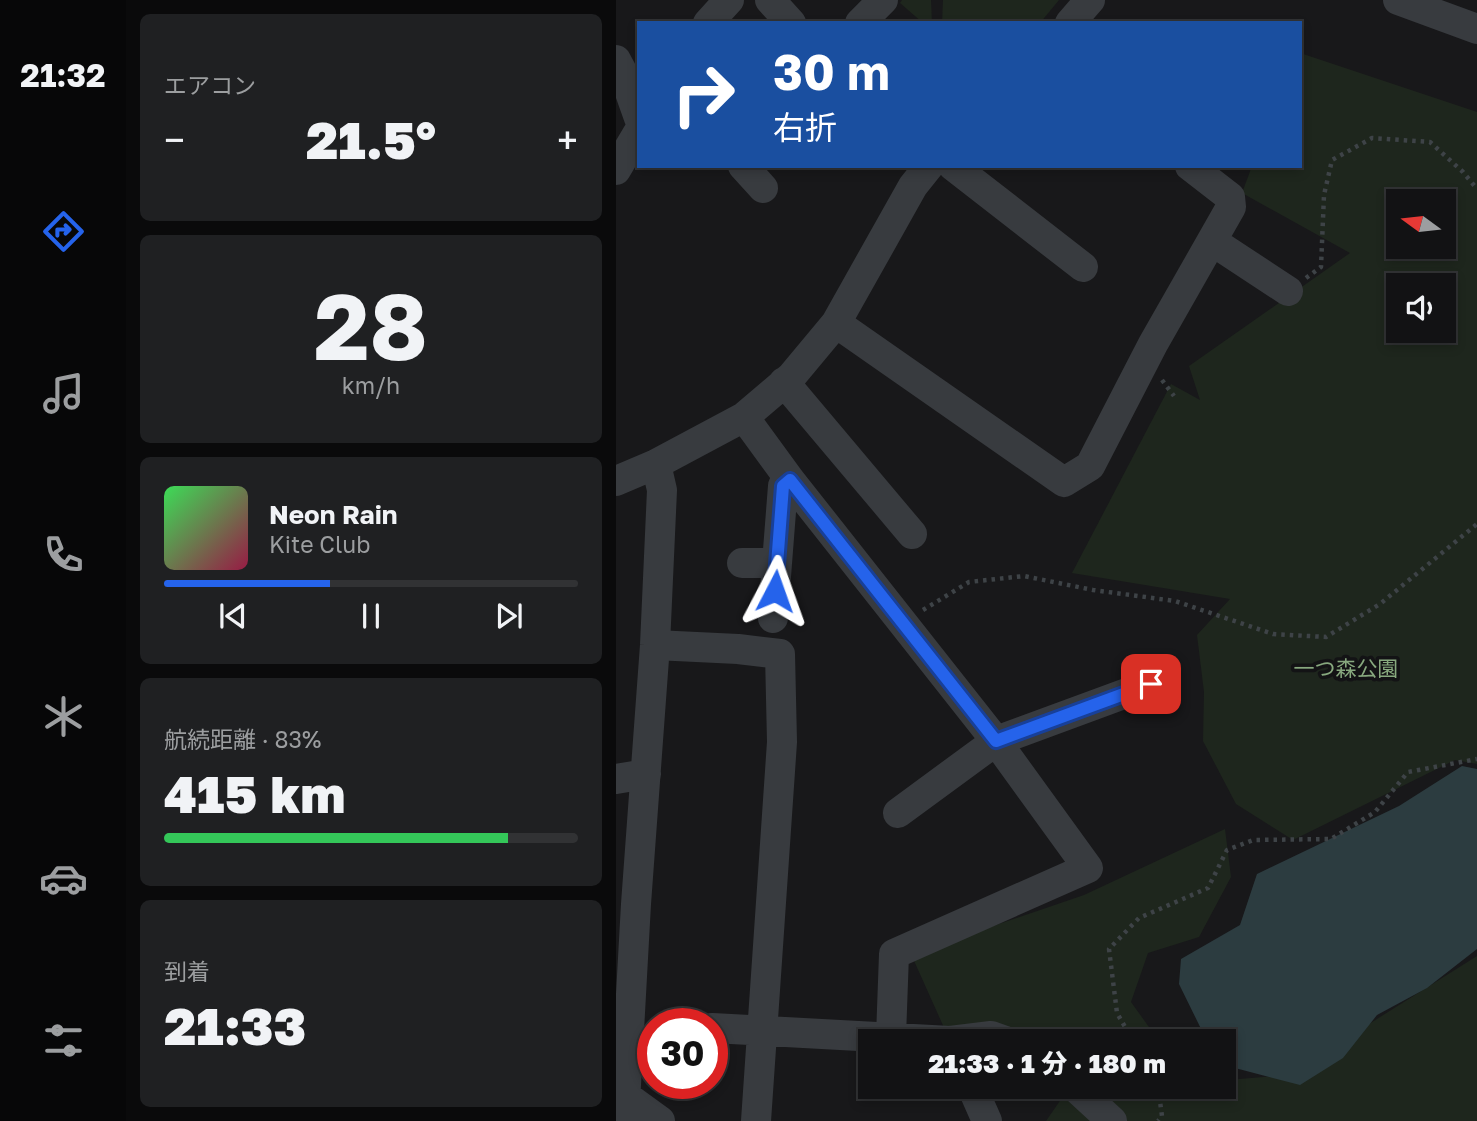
<!DOCTYPE html>
<html lang="ja">
<head>
<meta charset="utf-8">
<style>
	body { margin:0; font-family:"Golos Text","Noto Sans JP",sans-serif; background:#1f2022; color:#f1f3f6; height:100vh; display:flex; flex-direction:column; font-size:26px; white-space:nowrap }
	* { box-sizing:border-box; margin:0 }
	p { font-size:23px; color:#9c9ea0 }
	.icon { flex:none; width:38px; height:38px; fill:none; stroke:currentColor; stroke-width:2; stroke-linecap:round; stroke-linejoin:round }
	.map { position:relative; flex:1; overflow:hidden }
	.panel { display:flex; flex-direction:column; gap:14px; padding:14px; background:#0a0a0b; width:490px }
	.panel>* { flex:none }
	.guide { position:absolute; left:21px; top:21px; width:665px; height:147px; border-radius:0px; box-shadow:0 4px 10px #0003,0 0 0 2px #313234; background:#1a4fa0; color:#fff; overflow:hidden }
	.needle { width:46px; rotate:285deg }
	.buttons { position:absolute; left:770px; top:189px; display:grid; gap:14px }
	.buttons a { display:grid; place-items:center; width:70px; height:70px; border-radius:0px; background:#121214; box-shadow:0 4px 10px #0003,0 0 0 2px #313234; font-size:35px }
	.speed { position:absolute; left:21px; top:1008px; display:flex; gap:14px; font-size:35px; font-weight:700; text-align:center }
	.speed>* { display:grid; place-content:center; width:91px; height:91px; border-radius:50%; background:#121214; box-shadow:0 4px 10px #0003,0 0 0 2px #313234; line-height:1 }
	.speed .limit { border:10px solid #d22; background:#fff; color:#111 }
	.pin { position:absolute; display:grid; place-items:center; width:60px; height:60px; color:#fff; margin:-30px; border-radius:14px; box-shadow:0 4px 10px #0006 }
	.me { position:absolute; width:77px; margin:-38px; rotate:4deg; stroke-linejoin:round; filter:drop-shadow(0 0 5px #0008) }
	.turn { display:flex; align-items:center; gap:24px; height:147px; padding:0 21px; font-size:32px }
	.turn .icon { width:91px; height:91px; stroke-width:2.5 }
	.turn b { display:block; font-size:49px; line-height:60px }
	.big { font-size:52px; font-weight:800; line-height:1.1 }
	.panel .card { flex:1; display:flex; flex-direction:column; justify-content:center; gap:10px; min-width:0; padding:0 24px; border-radius:10px; background:#1f2022 }
	.panel .dial { align-items:center; gap:0 }
	.dial b { font-size:91px; line-height:1 }
	.song { display:flex; align-items:center; gap:21px }
	.cover { width:84px; height:84px; border-radius:10px; background:linear-gradient(135deg,hsl(130 70% 55%),hsl(340 70% 35%)) }
	.played { height:7px; border-radius:4px; background:linear-gradient(90deg,#2563eb 40%,#313234 40%) }
	.keys { display:flex; justify-content:space-around; direction:ltr }
	.heat { display:flex; justify-content:space-between; align-items:center; font-size:38px; direction:ltr }
	.charge { height:10px; border-radius:5px; background:linear-gradient(90deg,#34c759 83%,#313234 0) }
	.trip { position:absolute; left:242px; top:1029px; width:378px; height:70px; border-radius:0px; background:#121214; box-shadow:0 4px 10px #0003,0 0 0 2px #313234; font-weight:800; line-height:70px; text-align:center }
	main { display:flex; flex:1; min-height:0 }
	.tabs { display:flex; flex-direction:column; width:126px; justify-content:space-around; align-items:center; background:#070708; color:#9c9ea0 }
	.tabs .icon { width:49px; height:49px }
	.tabs .active { color:#2563eb }
	.tabs b { font-size:32px; color:#f1f3f6 }
	.map>svg:first-child { display:block }
</style>
</head>
<body>
<main>
<nav class="tabs">
<b>21:32</b>
<svg class="icon active" aria-label="directions" viewBox="0 0 24 24"><path d="M12 3l9 9-9 9-9-9zM9 14v-3h6M13 9l2 2-2 2"/></svg>
<svg class="icon" aria-label="music" viewBox="0 0 24 24"><path d="M9 18V5l10-2v13"/><circle cx="6" cy="18" r="3"/><circle cx="16" cy="16" r="3"/></svg>
<svg class="icon" aria-label="phone" viewBox="0 0 24 24"><path d="M5 4h4l2 5-3 2q2 4 5 5l2-3 5 2v4C11 20 4 13 5 4z"/></svg>
<svg class="icon" aria-label="climate" viewBox="0 0 24 24"><path d="M12 3v18M4 7l16 10M4 17L20 7"/></svg>
<svg class="icon" aria-label="car" viewBox="0 0 24 24"><path d="M5 17H2v-5l4-1 3-4h7l3 4 3 1v5h-3M9 17h6M6 11h13"/><circle cx="7" cy="17" r="2"/><circle cx="17" cy="17" r="2"/></svg>
<svg class="icon" aria-label="filters" viewBox="0 0 24 24"><path d="M4 7h16M4 17h16"/><circle cx="9" cy="7" r="2"/><circle cx="15" cy="17" r="2"/></svg>
</nav>
<section class="panel">
<div class="card"><p>エアコン</p>
<div class="heat"><a>−</a><b class="big">21.5°</b><a>+</a></div>
</div>
<div class="card dial"><b>28</b><p>km/h</p></div>
<div class="card">
<div class="song"><i class="cover"></i><div><b>Neon Rain</b><p>Kite Club</p></div></div>
<div class="played"></div>
<div class="keys"><svg class="icon" aria-label="previous" viewBox="0 0 24 24"><path d="M18 5L8 12l10 7zM5 5v14"/></svg><svg class="icon" aria-label="pause" viewBox="0 0 24 24"><path d="M8 5v14M16 5v14"/></svg><svg class="icon" aria-label="next" viewBox="0 0 24 24"><path d="M6 5l10 7-10 7zM19 5v14"/></svg></div>
</div>
<div class="card"><p>航続距離 · 83%</p><b class="big">415 km</b><div class="charge"></div></div>
<div class="card"><p>到着</p><b class="big">21:33</b></div>
</section>
<div class="map">
<svg width="861" height="1121" viewBox="0 0 861 1121">
	<rect width="100%" height="100%" fill="#18181a"/>
	<path fill="#1e261d" fill-rule="evenodd" d="M286 0H315L316 23H307L284 3Z
		M327 0H443L424 23H326Z
		M684 53 861 112V764L839 760 677 840 620 804 587 741 588 692 581 635 614 599 456 573 555 384 584 400 573 366 734 253 626 193 636 166H684ZM782 201H828V247H782ZM782 285H828V331H782Z
		M609 829 615 877 583 937 532 953 515 1002 543 1041H334L295 954 468 895Z
		M861 956V1121H430L448 1095 459 1087H607V1071L612 1080 672 1075Z"/>
	<path fill="#2c3c40" d="M846 766 861 769V949L811 988 761 1015 727 1058 684 1085 619 1068 607 1056V1041H591L563 984 565 959 624 925 641 874 783 806Z"/>
	<g fill="none" stroke-linecap="round" stroke-linejoin="round">
		<path stroke="#3e4347" stroke-width="4.5" stroke-dasharray="3.5 5" stroke-linecap="butt" d="M690 278 705 267 708 195 716 160 756 138 814 142 847 172 861 189
			M546 380 558 396
			M307 610 353 582 408 576 477 590 559 601 657 634 710 637 764 604 861 524
			M517 1041 501 1013 493 949 523 918 592 888 611 850 637 840 715 839 759 812 792 772 861 759
			M542 1087 546 1116 542 1121"/>
		<path stroke="#383b3f" stroke-width="30" d="M154 0 175 23
			M782 0 861 29
			M92 23 113 0
			M244 23 267 0
			M454 23 474 0
			M0 60 7 73 23 118
			M127 166 147 188
			M337 166 467 267
			M0 170 23 131
			M596 241 672 291
			M220 323 448 482 474 466 537 344 615 207 614 197 574 166
			M168 382 296 534
			M128 417 174 480 380 741 472 868 278 954 275 1037
			M0 481 40 464 128 417 175 377 220 323 297 186 313 166
			M126 563H161L167 486 174 480
			M157 618 161 563
			M39 645 122 649 164 654 166 742 140 1121
			M0 779 30 774
			M282 813 380 741 535 684
			M96 1028 334 1041 375 1036 389 1041
			M356 1087 371 1121
			M459 1087 496 1121
			M0 1089 44 1121
			M8 1121 20 904 39 645 46 490 40 464"/>
	</g>
	<g fill="none" stroke-linecap="round" stroke-linejoin="round">
		<g stroke="#184099" stroke-width="18">
			<path id="route" d="M159 591 167 486 174 480 380 741 535 684"/>
		</g>
		<use href="#route" stroke="#2563eb" stroke-width="12"/>
	</g>
	<g text-anchor="middle" dominant-baseline="central" stroke-width="7" stroke-linejoin="round" paint-order="stroke">
		<g font-size="21" fill="#87a87e" stroke="#131315">
			<text x="730" y="668">一つ森公園</text>
		</g>
	</g>
</svg>
<div class="buttons">
<a><svg class="needle" viewBox="-14 -14 28 28"><path d="M0-13l5 13h-10z" fill="#e53935"/><path d="M0 13l5-13h-10z" fill="#9c9ea0"/></svg></a>
<a><svg class="icon" aria-label="sound" viewBox="0 0 24 24"><path d="M4 9h4l5-4v14l-5-4H4zM17 9q2 3 0 6"/></svg></a>
</div>
<div class="speed"><div class="limit">30</div></div>
<div class="pin" style="left:535px;top:684px;background:#d93025"><svg class="icon" aria-label="arrive" viewBox="0 0 24 24"><path d="M6 21V4h12l-3 4 3 4H6"/></svg></div>
<svg class="me" style="left:159px;top:591px" viewBox="-20 -20 40 40"><path d="M0-17L14 15 0 8-14 15z" fill="#2563eb" stroke="#fff" stroke-width="4"/></svg>
<div class="trip">21:33 · 1 分 · 180 m</div>
<div class="guide">
<div class="turn"><svg class="icon" aria-label="right" viewBox="0 0 24 24"><path d="M7 20v-9h11M14 6l5 5-5 5"/></svg><div><b>30 m</b>右折</div></div>
</div>
</div>
</main>
</body>
</html>
